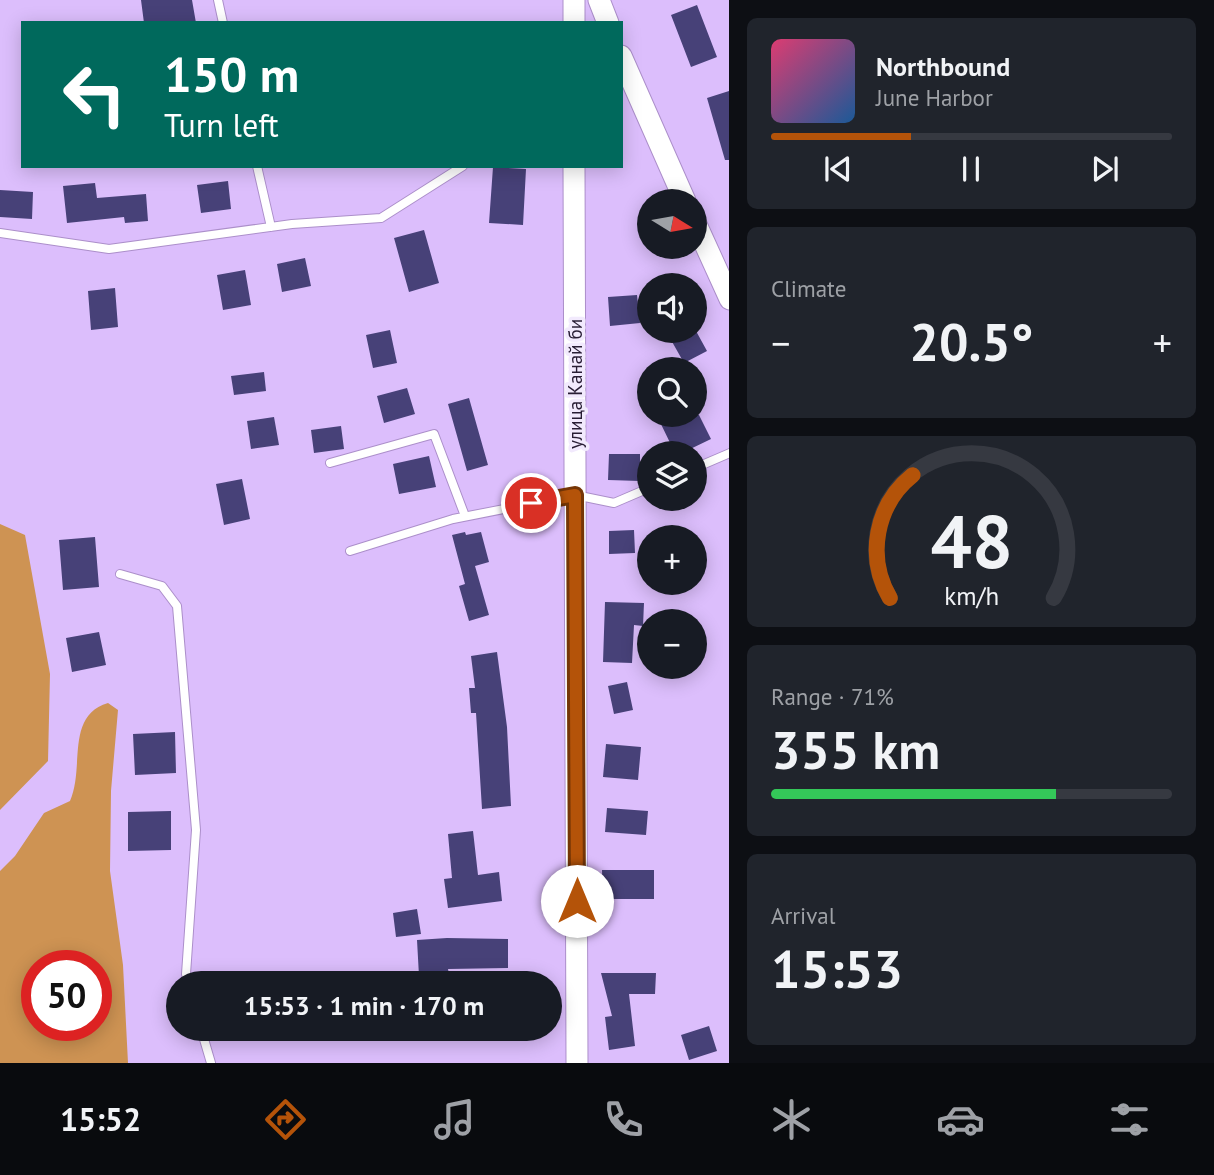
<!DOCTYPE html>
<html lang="en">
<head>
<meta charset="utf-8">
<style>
	body { margin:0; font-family:"PT Sans",sans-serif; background:#20242c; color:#f1f3f6; height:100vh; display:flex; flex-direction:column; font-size:26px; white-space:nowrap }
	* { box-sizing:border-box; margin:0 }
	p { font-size:23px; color:#9ea1a6 }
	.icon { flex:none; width:38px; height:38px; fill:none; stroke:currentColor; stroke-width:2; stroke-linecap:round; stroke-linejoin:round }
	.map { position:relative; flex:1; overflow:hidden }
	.details { display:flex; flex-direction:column; gap:18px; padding:18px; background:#0d0f14; width:485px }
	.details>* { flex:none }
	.banner { position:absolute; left:21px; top:21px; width:602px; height:147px; border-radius:0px; box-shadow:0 4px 18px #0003; background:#00695c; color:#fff; overflow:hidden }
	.needle { width:46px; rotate:101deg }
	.tools { position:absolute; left:637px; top:189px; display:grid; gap:14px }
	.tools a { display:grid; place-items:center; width:70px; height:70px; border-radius:50%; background:#171b24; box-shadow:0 4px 18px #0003; font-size:35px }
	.speed { position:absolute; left:21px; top:950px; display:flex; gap:14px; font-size:35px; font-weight:700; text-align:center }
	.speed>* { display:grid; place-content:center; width:91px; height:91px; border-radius:50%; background:#171b24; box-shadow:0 4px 18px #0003; line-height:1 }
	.speed .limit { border:10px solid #d22; background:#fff; color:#111 }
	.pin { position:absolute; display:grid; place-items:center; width:60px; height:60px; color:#fff; margin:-30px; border:4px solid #fff; border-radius:50%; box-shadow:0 2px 7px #0007 }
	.me { position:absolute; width:77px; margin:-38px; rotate:0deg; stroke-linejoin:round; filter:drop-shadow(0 0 5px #0008) }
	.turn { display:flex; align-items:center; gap:24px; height:147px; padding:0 28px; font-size:32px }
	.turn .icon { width:91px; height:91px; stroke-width:2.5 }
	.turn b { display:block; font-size:49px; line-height:60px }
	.big { font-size:52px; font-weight:800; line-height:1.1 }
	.details .widget { flex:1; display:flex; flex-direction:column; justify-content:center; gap:10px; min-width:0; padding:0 24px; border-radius:10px; background:#20242c }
	.details .dial { align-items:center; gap:0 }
	.dial svg { height:182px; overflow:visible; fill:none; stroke:#363941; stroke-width:7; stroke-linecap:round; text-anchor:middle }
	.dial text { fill:#f1f3f6; stroke:none }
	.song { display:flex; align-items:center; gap:21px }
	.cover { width:84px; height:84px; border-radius:10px; background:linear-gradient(135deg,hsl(340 70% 55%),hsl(210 70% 35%)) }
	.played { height:7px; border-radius:4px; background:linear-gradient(90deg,#b45309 35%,#363941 35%) }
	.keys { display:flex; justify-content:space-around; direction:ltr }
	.heat { display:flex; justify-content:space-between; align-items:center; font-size:38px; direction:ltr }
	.charge { height:10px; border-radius:5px; background:linear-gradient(90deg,#34c759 71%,#363941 0) }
	.trip { position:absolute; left:166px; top:971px; width:396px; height:70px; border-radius:35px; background:#171b24; box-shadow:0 4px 18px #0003; font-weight:800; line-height:70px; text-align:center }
	.tabs { display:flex; height:112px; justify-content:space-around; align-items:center; background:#090b0e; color:#9ea1a6 }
	.tabs .icon { width:49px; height:49px }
	.tabs .on { color:#b45309 }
	.tabs b { font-size:32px; color:#f1f3f6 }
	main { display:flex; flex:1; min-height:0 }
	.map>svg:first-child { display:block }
</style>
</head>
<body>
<main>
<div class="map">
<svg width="730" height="1063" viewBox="0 0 730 1063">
	<rect width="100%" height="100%" fill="#dcbefc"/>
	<path fill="#ce9353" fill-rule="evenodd" d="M0 524 25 535 50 674 48 761 0 810Z
		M108 703 118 710 111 791 110 871 123 965 128 1063H0V871L15 856 44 813 70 801C85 767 65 716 108 703ZM37 966H96V1026H37Z"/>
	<path fill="#474178" d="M141 0H192L196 23H144Z
		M697 5 717 57 691 67 671 15Z
		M729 91V160H725L707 98Z
		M493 167 526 169 523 225 489 223Z
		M228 181 231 209 201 213 197 185Z
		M95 183 97 198 146 194 148 221 125 223 124 217 67 223 63 186Z
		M0 190 33 192 32 219 0 217Z
		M424 230 439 283 409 292 394 238Z
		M305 258 311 286 282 292 277 264Z
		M245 270 251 305 223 310 217 275Z
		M115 288 118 327 91 330 88 291Z
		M637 295 640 323 610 326 608 297Z
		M390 330 397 363 373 368 366 335Z
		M666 331H696L707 351 684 363Z
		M264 372 266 391 234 395 231 376Z
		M407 388 415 414 384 423 377 396Z
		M469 398 488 465 467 471 448 404Z
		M670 415H699L711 439 682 453H675L659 420Z
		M274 417 279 445 251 449 247 421Z
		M341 426 344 449 314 453 311 430Z
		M609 454H640V481L608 480Z
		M429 456 436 487 399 494 393 464Z
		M242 479 250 519 224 525 216 484Z
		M634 530 635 553 609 554V531Z
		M465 532 466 535 481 532 489 562 475 566 489 615 469 621 459 586 465 584 452 535Z
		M95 537 99 587 63 590 59 540Z
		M605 602 644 603 643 626 634 625 632 663 603 662Z
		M99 632 106 665 72 672 66 638Z
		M497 652 507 727 511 806 482 809 476 713H471L469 688H475L471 656Z
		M627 682 633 710 614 714 608 686Z
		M175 732 176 773 135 775 133 734Z
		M606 744 641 747 638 780 603 777Z
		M607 808 648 811 646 835 605 832Z
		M171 811V850L128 851V812Z
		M473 831 478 875 499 872 502 901 448 908 444 879 452 878 448 834Z
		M602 870H654V899H603Z
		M417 909 421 934 396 937 393 913Z
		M447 938 508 939V968L448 969 449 974 419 976 417 940Z
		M601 973H656L655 994H629L635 1046 609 1050 605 1017 612 1016Z
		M709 1026 717 1051 689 1060 681 1035Z"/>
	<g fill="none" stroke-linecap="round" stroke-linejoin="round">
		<g stroke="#ac8fca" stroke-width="10">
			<path id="service" d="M218 0 223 23
				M257 166 271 227
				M0 233 109 249 292 224 381 218 463 166
				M330 463 434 434 465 516
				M695 468 730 453
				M350 551 453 519 575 495 614 503 649 488
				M120 574 162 586 177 606 196 830 186 974 189 984
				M201 1029 211 1063"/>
		</g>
		<g stroke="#ac8fca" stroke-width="23">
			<path id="secondary" d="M599 0 608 23
				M574 23V0
				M621 56 685 201
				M574 166 577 1063
				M695 222 730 299"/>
		</g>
		<use href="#service" stroke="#fff" stroke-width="8"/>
		<use href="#secondary" stroke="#fff" stroke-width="21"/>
	</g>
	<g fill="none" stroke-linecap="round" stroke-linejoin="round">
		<g stroke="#753606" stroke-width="18">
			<path id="route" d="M531 503 575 495 577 901"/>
		</g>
		<use href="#route" stroke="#b45309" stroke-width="12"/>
	</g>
	<g text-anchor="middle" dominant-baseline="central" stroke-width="7" stroke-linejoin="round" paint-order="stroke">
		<g font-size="19" fill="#281d34" stroke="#f2eafd">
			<text transform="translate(575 384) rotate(-90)">улица Канай би</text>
		</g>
	</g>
</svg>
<div class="tools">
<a><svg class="needle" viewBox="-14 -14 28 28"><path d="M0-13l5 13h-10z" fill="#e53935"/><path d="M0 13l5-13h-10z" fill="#9ea1a6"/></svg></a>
<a><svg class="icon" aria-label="sound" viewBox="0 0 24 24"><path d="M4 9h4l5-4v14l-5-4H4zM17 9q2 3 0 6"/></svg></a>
<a><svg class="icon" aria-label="search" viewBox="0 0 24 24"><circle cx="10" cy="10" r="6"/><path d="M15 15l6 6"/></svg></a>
<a><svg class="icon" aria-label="layers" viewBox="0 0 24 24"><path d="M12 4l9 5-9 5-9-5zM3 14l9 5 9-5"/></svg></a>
<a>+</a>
<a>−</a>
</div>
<div class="speed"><div class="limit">50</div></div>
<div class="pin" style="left:531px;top:503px;background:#d93025"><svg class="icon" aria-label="arrive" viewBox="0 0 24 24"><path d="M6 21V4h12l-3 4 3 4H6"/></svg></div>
<svg class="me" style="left:577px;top:901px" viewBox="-20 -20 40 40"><circle r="19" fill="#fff"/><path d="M0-13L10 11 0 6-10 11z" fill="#b45309"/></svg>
<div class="trip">15:53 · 1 min · 170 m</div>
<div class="banner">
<div class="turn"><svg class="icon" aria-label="left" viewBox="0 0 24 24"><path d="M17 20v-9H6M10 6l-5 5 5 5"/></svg><div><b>150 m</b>Turn left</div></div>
</div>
</div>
<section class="details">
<div class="widget">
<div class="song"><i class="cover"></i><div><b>Northbound</b><p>June Harbor</p></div></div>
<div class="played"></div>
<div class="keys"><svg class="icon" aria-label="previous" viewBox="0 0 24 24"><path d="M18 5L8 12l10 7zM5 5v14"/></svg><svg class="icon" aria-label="pause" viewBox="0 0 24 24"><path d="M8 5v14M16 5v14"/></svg><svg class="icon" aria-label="next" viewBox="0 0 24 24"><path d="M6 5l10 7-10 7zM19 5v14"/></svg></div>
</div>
<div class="widget"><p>Climate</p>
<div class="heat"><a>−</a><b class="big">20.5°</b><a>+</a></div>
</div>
<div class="widget dial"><svg viewBox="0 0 100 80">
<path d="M14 69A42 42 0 1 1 86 69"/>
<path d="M14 69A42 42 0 0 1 24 15" stroke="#b45309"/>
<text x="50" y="56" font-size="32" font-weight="700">48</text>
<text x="50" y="72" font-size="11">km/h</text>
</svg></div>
<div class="widget"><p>Range · 71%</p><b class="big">355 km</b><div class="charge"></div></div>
<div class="widget"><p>Arrival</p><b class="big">15:53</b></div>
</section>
</main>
<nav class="tabs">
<b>15:52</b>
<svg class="icon on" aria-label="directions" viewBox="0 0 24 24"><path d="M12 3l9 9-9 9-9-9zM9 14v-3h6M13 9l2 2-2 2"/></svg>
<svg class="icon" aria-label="music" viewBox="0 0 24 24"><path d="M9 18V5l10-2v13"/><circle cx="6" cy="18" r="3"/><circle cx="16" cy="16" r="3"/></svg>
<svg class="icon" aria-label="phone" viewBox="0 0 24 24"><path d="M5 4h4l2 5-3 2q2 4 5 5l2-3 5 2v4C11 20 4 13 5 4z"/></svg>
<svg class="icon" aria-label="climate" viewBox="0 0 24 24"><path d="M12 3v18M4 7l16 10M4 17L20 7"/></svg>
<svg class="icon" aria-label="car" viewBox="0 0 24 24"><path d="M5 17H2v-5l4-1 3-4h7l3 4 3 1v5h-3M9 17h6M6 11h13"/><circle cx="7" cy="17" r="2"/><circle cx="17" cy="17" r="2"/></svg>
<svg class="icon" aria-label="filters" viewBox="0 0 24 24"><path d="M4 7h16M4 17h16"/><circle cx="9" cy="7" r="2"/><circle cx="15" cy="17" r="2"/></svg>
</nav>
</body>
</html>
